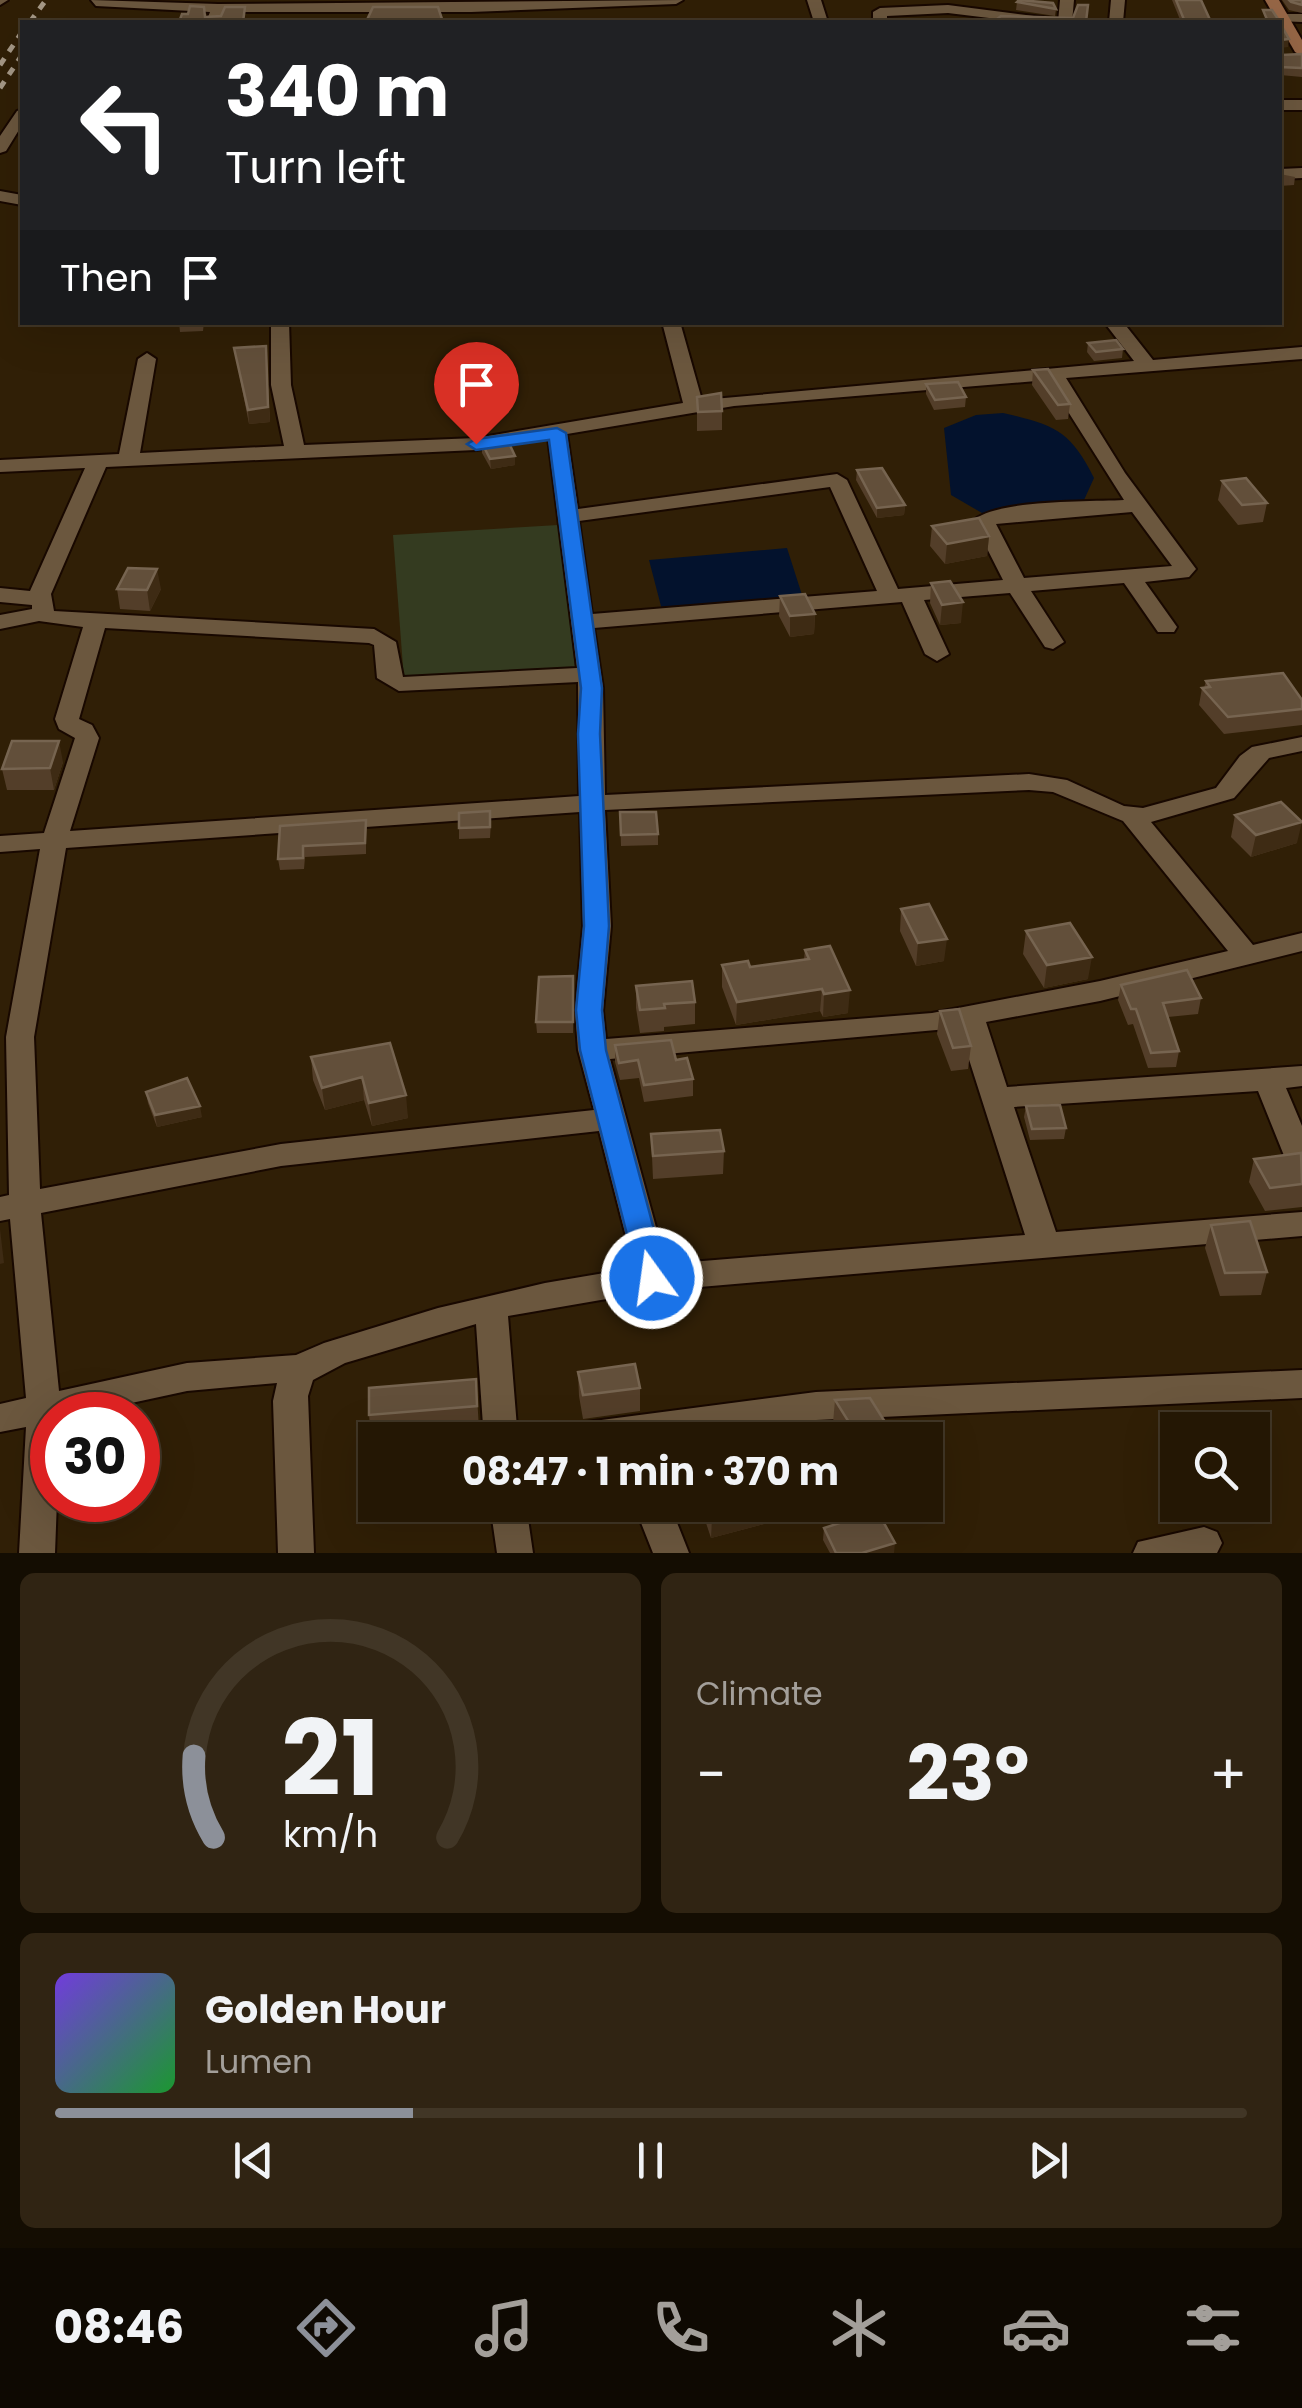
<!DOCTYPE html>
<html lang="en">
<head>
<meta charset="utf-8">
<style>
	body { margin:0; font-family:Poppins,sans-serif; background:#302413; color:#f1f3f6; height:100vh; display:flex; flex-direction:column; font-size:38px; white-space:nowrap }
	* { box-sizing:border-box; margin:0 }
	p { font-size:32px; color:#a39f9a }
	.icon { flex:none; width:55px; height:55px; fill:none; stroke:currentColor; stroke-width:2; stroke-linecap:round; stroke-linejoin:round }
	.map { position:relative; height:1553px; overflow:hidden }
	.details { display:flex; flex-direction:column; gap:20px; padding:20px; background:#140d02; flex:1 }
	.details>* { flex:none }
	.hud { position:absolute; left:20px; top:20px; width:1262px; height:305px; border-radius:0px; box-shadow:0 10px 40px #0002,0 0 0 2px #413626; background:#202124; color:#fff; overflow:hidden }
	.tools { position:absolute; left:1160px; top:1412px; display:grid; gap:20px }
	.tools a { display:grid; place-items:center; width:110px; height:110px; border-radius:0px; background:#241704; box-shadow:0 10px 40px #0002,0 0 0 2px #413626; font-size:50px }
	.speed { position:absolute; left:30px; top:1392px; display:flex; gap:20px; font-size:50px; font-weight:700; text-align:center }
	.speed>* { display:grid; place-content:center; width:130px; height:130px; border-radius:50%; background:#241704; box-shadow:0 10px 40px #0002,0 0 0 2px #413626; line-height:1 }
	.speed .limit { border:15px solid #d22; background:#fff; color:#111 }
	.pin { position:absolute; display:grid; place-items:center; width:85px; height:85px; color:#fff; margin:-102px -42px; border-radius:50% 50% 50% 0; rotate:-45deg; box-shadow:0 0 10px #0007 }
	.pin .icon { rotate:45deg }
	.me { position:absolute; width:110px; margin:-55px; rotate:346deg; stroke-linejoin:round; filter:drop-shadow(0 0 8px #0008) }
	.turn { display:flex; align-items:center; gap:35px; height:210px; padding:0 40px; font-size:45px }
	.turn .icon { width:130px; height:130px; stroke-width:2.5 }
	.turn b { display:block; font-size:70px; line-height:85px }
	.then { display:flex; align-items:center; height:95px; padding:0 40px; background:#0003; gap:20px; font-size:38px }
	.big { font-size:75px; font-weight:700; line-height:1.1 }
	.details .tile { flex:1; display:flex; flex-direction:column; justify-content:center; gap:15px; min-width:0; padding:0 35px; border-radius:15px; background:#302413 }
	.details .dial { align-items:center; gap:0 }
	.dial svg { height:260px; overflow:visible; fill:none; stroke:#413626; stroke-width:7; stroke-linecap:round; text-anchor:middle }
	.dial text { fill:#f1f3f6; stroke:none }
	.song { display:flex; align-items:center; gap:30px }
	.cover { width:120px; height:120px; border-radius:15px; background:linear-gradient(135deg,hsl(260 70% 55%),hsl(130 70% 35%)) }
	.played { height:10px; border-radius:5px; background:linear-gradient(90deg,#8c9099 30%,#413626 30%) }
	.keys { display:flex; justify-content:space-around; direction:ltr }
	.heat { display:flex; justify-content:space-between; align-items:center; font-size:55px; direction:ltr }
	.details .tiles { flex:1; display:grid; gap:20px; grid-template-columns:1fr 1fr }
	.tile:last-child { grid-column:span 2 }
	.trip { position:absolute; left:358px; top:1422px; width:585px; height:100px; border-radius:0px; background:#241704; box-shadow:0 10px 40px #0002,0 0 0 2px #413626; font-weight:700; line-height:100px; text-align:center }
	.dock { display:flex; height:160px; justify-content:space-around; align-items:center; background:#0e0902; color:#a39f9a }
	.dock .icon { width:70px; height:70px }
	.dock .current { color:#8c9099 }
	.dock b { font-size:45px; color:#f1f3f6 }
	.map>svg:first-child { display:block }
</style>
</head>
<body>
<div class="map">
<svg width="1302" height="1553" viewBox="0 0 1302 1553">
	<rect width="100%" height="100%" fill="#301f06"/>
	<path fill="#343b20" d="M558 525 575 667 404 680 393 535Z"/>
	<path fill="#03122d" d="M1003 413C1054 425 1070 430 1094 478L1084 500 982 513 951 495 944 428 976 415Z
		M787 548 803 598 662 610 649 560Z"/>
	<g fill="none" stroke-linecap="round" stroke-linejoin="round">
		<g stroke="#180800" stroke-width="4">
			<path id="street" d="M0 0H8L0 5Z
				M91 0 218 4 683 0 676 4 471 12H223L220 22H206L210 12 96 6Z
				M807 0H821L828 22H814Z
				M1060 0H1074L1072 22H1058Z
				M1111 0H1125L1123 22H1109Z
				M948 5 1050 18 1057 22H1022L948 13 887 16V22H873V12L880 8Z
				M1283 14H1302V22L1278 21 1276 18Z
				M1280 100H1302V110H1280Z
				M22 109V125L6 151 0 153V136L17 111Z
				M1302 168V178L1280 179V169Z
				M0 191 22 195V205L0 201Z
				M271 322H289L291 385 304 445 476 438 683 403 662 322H680L702 400 1134 361 1104 322H1123L1153 360 1302 347V359L1066 378 1125 473 1196 569 1189 577 1145 582 1177 627 1174 632H1158L1124 583 1031 591 1064 642 1053 649 1045 647 1010 593 924 600 949 654 937 661 925 654 902 602 594 628 603 688 605 795 1029 774 1067 780 1124 806 1143 808 1216 788 1240 756 1252 747 1302 737V751L1269 758 1234 798 1151 822 1253 945 1302 933V951L1100 1001 986 1022 1007 1087 1302 1066V1086L1286 1088 1302 1126V1174L1291 1171 1287 1163 1258 1091 1014 1107 1056 1232 1302 1212V1236L653 1291 508 1316 518 1440H484L476 1324 345 1363 313 1380 308 1396 314 1553H278L273 1401 277 1383 187 1391 76 1415H52V1500H57L55 1553H19L26 1427 0 1432V1404L26 1398 10 1219 0 1221V1197L9 1195 6 1037 40 849 0 852V836L44 833 75 738 59 729 55 719 83 627 39 621 0 629V615L32 609V605L0 602V588L30 591 85 468 0 472V460L119 454 138 359 147 353 156 359 140 453 284 446 271 385ZM1048 380 1124 500C1090 502 996 499 973 521L1003 580 898 589 847 480 837 474 578 509 567 434 734 406ZM548 438 577 668 403 677 396 642 374 629 54 611 51 594 106 467 476 450ZM830 487 877 591 592 614 579 521ZM1132 512 1172 566 1024 578 996 524ZM105 628 369 643 374 645 377 678 399 691 578 682 579 796 70 831 99 738 92 725 79 719ZM1029 790 1053 792 1123 821 1228 951 1100 981 932 1013 606 1039 603 1011 611 926 605 810ZM580 812 583 926 575 1011 578 1050 594 1110 281 1144 40 1189 34 1037 66 848ZM959 1028 1025 1235 666 1264 610 1059ZM599 1131 634 1268 545 1283 438 1308 324 1343 296 1355 187 1363 59 1391 41 1213 281 1166Z
				M1302 1370V1398L816 1420 671 1440H546L551 1430 563 1425 816 1392Z
				M490 1505H526L533 1553H497Z
				M634 1505H670L689 1553H653Z
				M1204 1527 1217 1532 1222 1543 1217 1553H1133L1138 1542Z"/>
		</g>
		<g stroke="#180800" stroke-width="4">
			<path id="secondary" d="M1265 0H1279L1302 40V56L1295 52Z"/>
		</g>
		<use href="#street" fill="#6b573e" fill-rule="evenodd"/>
		<use href="#secondary" fill="#966646" fill-rule="evenodd"/>
		<path stroke="#a59886" stroke-width="5" stroke-dasharray="8 8" stroke-linecap="butt" d="M30 22 46 0
			M0 65 22 32
			M0 88 22 55"/>
	</g>
	<path fill="#533e29" d="M1172 0H1201L1211 22H1181Z
		M1282 0H1302V13L1289 10Z
		M1017 2 1056 9 1055 16 1016 10Z
		M1280 53 1281 55 1302 54V77L1280 75Z
		M1280 174 1295 177 1294 185 1280 186Z
		M179 322H204L203 331 180 332Z
		M1088 343 1123 349 1122 358 1094 361 1087 352Z
		M266 346 270 422 249 424 234 348Z
		M1033 370 1070 404 1068 419 1056 420 1032 385Z
		M926 384 966 397 965 407 934 410 926 394Z
		M697 397 722 411V430L697 431Z
		M482 443 515 456V465L491 469 482 453Z
		M857 470 905 505 904 515 877 518 856 480Z
		M1222 481 1267 503 1263 522 1238 525 1218 500Z
		M932 526 989 536 987 556 945 564 930 546Z
		M931 583 961 623 940 625 930 603Z
		M117 589H161L150 611 120 609Z
		M780 596 815 614 814 634 790 637 779 616Z
		M1206 681 1302 700V725L1224 734 1199 705 1202 688H1204Z
		M63 762 54 790H7L2 769Z
		M620 812 658 834V845L621 846Z
		M1235 815 1297 843 1251 857 1231 837Z
		M366 820V854L305 857 304 869 280 870 278 859 280 826Z
		M491 822 490 838 459 839V828Z
		M901 909 944 961 916 966 900 931Z
		M1026 931 1088 979 1044 988 1023 954Z
		M805 950 848 1013 823 1017 820 1011 736 1025 722 987V965L750 967 804 959Z
		M573 976V1033H537L536 1022Z
		M1121 985 1201 998 1198 1014 1168 1017 1179 1051 1176 1067 1148 1068 1133 1024 1128 1025 1118 1000Z
		M636 986 695 1002V1024L664 1027V1031L640 1033 636 1008Z
		M940 1011 971 1046 968 1069 951 1071 937 1034Z
		M390 1043 408 1118 372 1126 364 1100 325 1110 313 1080 311 1057Z
		M615 1045 693 1079V1096L644 1102 639 1078 620 1080 615 1062Z
		M146 1092 202 1117 157 1127 148 1103Z
		M1026 1106 1066 1128 1064 1139 1030 1140 1024 1117Z
		M651 1134 724 1151 723 1174 653 1179Z
		M1302 1154V1207L1265 1211 1249 1182 1254 1159Z
		M1211 1225 1267 1272 1261 1295 1220 1296 1205 1248Z
		M578 1372 640 1388V1411L583 1419 579 1396Z
		M476 1379 479 1429 371 1438 369 1415Z
		M835 1400 889 1440H844L833 1423Z
		M700 1505H765L764 1524 711 1538Z
		M848 1507 894 1553H830L823 1540 824 1528 848 1520Z"/>
	<path fill="#3e2b14" d="M1289 39 1288 47 1280 48V40Z
		M266 346 270 422 249 424 248 410Z
		M515 456V465L491 469 490 459Z
		M905 505 904 515 877 518V508Z
		M989 536 987 556 945 564 947 544Z
		M157 569 161 589 150 611 147 590Z
		M963 602 961 623 940 625 942 605Z
		M815 614 814 634 790 637V616Z
		M59 741 63 762 54 790 50 768Z
		M1302 822 1297 843 1251 857 1256 835Z
		M947 939 944 961 916 966 918 943Z
		M1092 957 1088 979 1044 988 1047 965Z
		M822 989 820 1011 736 1025 737 1002Z
		M850 990 848 1013 823 1017 824 994Z
		M362 1077 364 1100 325 1110 322 1088Z
		M406 1095 408 1118 372 1126 369 1103Z
		M200 1106 202 1117 157 1127 155 1115Z
		M0 1229 4 1263 0 1264Z
		M890 1430 889 1440H864Z
		M765 1505 764 1524 711 1538 712 1519Z
		M895 1543 894 1553H862Z"/>
	<path fill="#624f3a" stroke="#766450" stroke-width="2.5" d="M1019 0 1053 3 1056 9 1017 2Z
		M1176 0H1201L1211 22H1185Z
		M1289 0H1302V5L1291 2Z
		M1078 5H1088L1086 22H993L1001 16 1073 18Z
		M190 6 204 7 205 17 221 16 225 7H245L243 22H179L182 14H188Z
		M373 7H438L443 22H366Z
		M1263 10H1272L1280 22H1268Z
		M1280 23 1289 39 1280 40Z
		M1280 53 1281 55 1302 54V68L1280 67Z
		M1116 340 1123 349 1096 352 1088 343Z
		M266 346 268 407 248 410 234 348Z
		M1048 369 1070 404 1058 405 1033 370Z
		M958 382 966 397 935 400 926 384Z
		M721 393 722 411 698 412 697 397Z
		M507 439 515 456 490 459 482 443Z
		M882 468 905 505 877 508 857 470Z
		M1246 478 1267 503 1242 505 1222 481Z
		M979 518 989 536 947 544 932 526Z
		M128 568 157 569 147 590 117 589Z
		M950 581 963 602 942 605 931 583Z
		M805 594 815 614 790 616 780 596Z
		M1283 673 1302 700V709L1228 717 1202 688 1210 687 1206 681Z
		M12 741H59L50 768 2 769Z
		M1281 802 1302 822 1256 835 1235 815Z
		M490 811V827L459 828V813Z
		M620 812H656L658 834 621 835Z
		M366 820 365 843 303 846V858L278 859 280 826Z
		M929 904 947 939 918 943 901 909Z
		M1070 923 1092 957 1047 965 1026 931Z
		M830 946 850 990 824 994 822 989 737 1002 722 965 748 961 750 967 809 959 805 950Z
		M1187 970 1201 998 1163 1003 1179 1051 1151 1053 1136 1009H1131L1121 985Z
		M573 976V1022H536L539 977Z
		M692 981 695 1002 664 1004 665 1008 640 1010 636 986Z
		M959 1009 971 1046 953 1048 940 1011Z
		M671 1040 676 1060 687 1058 693 1079 644 1085 638 1060 619 1063 615 1045Z
		M390 1043 406 1095 369 1103 362 1077 322 1088 311 1057Z
		M187 1078 200 1106 155 1115 146 1092Z
		M1060 1105 1066 1128 1032 1129 1026 1106Z
		M720 1130 724 1151 653 1156 651 1134Z
		M1301 1153 1302 1184 1270 1188 1254 1159Z
		M1250 1221 1267 1272 1225 1273 1211 1225Z
		M635 1364 640 1388 583 1395 578 1372Z
		M476 1379 477 1406 369 1415V1388Z
		M870 1398 890 1430 864 1440H860L835 1400Z
		M744 1435 746 1440H723Z
		M707 1505H765L712 1519Z
		M854 1505H874L895 1543 862 1553H836L824 1528 855 1518 848 1507Z"/>
	<path fill="#1a73e8" stroke="#114b97" stroke-width="2.5" d="M557 428 566 433 602 688 600 734 609 926 602 1010 606 1050 667 1278 663 1286 652 1290 642 1286 638 1278 580 1050 576 1010 584 926 578 734 581 688 549 440 476 450 467 444 476 439Z"/>
</svg>
<div class="tools">
<a><svg class="icon" aria-label="search" viewBox="0 0 24 24"><circle cx="10" cy="10" r="6"/><path d="M15 15l6 6"/></svg></a>
</div>
<div class="speed"><div class="limit">30</div></div>
<div class="pin" style="left:476px;top:444px;background:#d93025"><svg class="icon" aria-label="arrive" viewBox="0 0 24 24"><path d="M6 21V4h12l-3 4 3 4H6"/></svg></div>
<svg class="me" style="left:652px;top:1278px" viewBox="-20 -20 40 40"><circle r="17" fill="#1a73e8" stroke="#fff" stroke-width="3"/><path d="M0-11L8 9 0 5-8 9z" fill="#fff"/></svg>
<div class="trip">08:47 · 1 min · 370 m</div>
<div class="hud">
<div class="turn"><svg class="icon" aria-label="left" viewBox="0 0 24 24"><path d="M17 20v-9H6M10 6l-5 5 5 5"/></svg><div><b>340 m</b>Turn left</div></div>
<div class="then">Then<svg class="icon" aria-label="arrive" viewBox="0 0 24 24"><path d="M6 21V4h12l-3 4 3 4H6"/></svg></div>
</div>
</div>
<section class="details">
<div class="tiles">
<div class="tile dial"><svg viewBox="0 0 100 80">
<path d="M14 69A42 42 0 1 1 86 69"/>
<path d="M14 69A42 42 0 0 1 8 44" stroke="#8c9099"/>
<text x="50" y="56" font-size="32" font-weight="700">21</text>
<text x="50" y="72" font-size="11">km/h</text>
</svg></div>
<div class="tile"><p>Climate</p>
<div class="heat"><a>−</a><b class="big">23°</b><a>+</a></div>
</div>
<div class="tile">
<div class="song"><i class="cover"></i><div><b>Golden Hour</b><p>Lumen</p></div></div>
<div class="played"></div>
<div class="keys"><svg class="icon" aria-label="previous" viewBox="0 0 24 24"><path d="M18 5L8 12l10 7zM5 5v14"/></svg><svg class="icon" aria-label="pause" viewBox="0 0 24 24"><path d="M8 5v14M16 5v14"/></svg><svg class="icon" aria-label="next" viewBox="0 0 24 24"><path d="M6 5l10 7-10 7zM19 5v14"/></svg></div>
</div>
</div>
</section>
<nav class="dock">
<b>08:46</b>
<svg class="icon current" aria-label="directions" viewBox="0 0 24 24"><path d="M12 3l9 9-9 9-9-9zM9 14v-3h6M13 9l2 2-2 2"/></svg>
<svg class="icon" aria-label="music" viewBox="0 0 24 24"><path d="M9 18V5l10-2v13"/><circle cx="6" cy="18" r="3"/><circle cx="16" cy="16" r="3"/></svg>
<svg class="icon" aria-label="phone" viewBox="0 0 24 24"><path d="M5 4h4l2 5-3 2q2 4 5 5l2-3 5 2v4C11 20 4 13 5 4z"/></svg>
<svg class="icon" aria-label="climate" viewBox="0 0 24 24"><path d="M12 3v18M4 7l16 10M4 17L20 7"/></svg>
<svg class="icon" aria-label="car" viewBox="0 0 24 24"><path d="M5 17H2v-5l4-1 3-4h7l3 4 3 1v5h-3M9 17h6M6 11h13"/><circle cx="7" cy="17" r="2"/><circle cx="17" cy="17" r="2"/></svg>
<svg class="icon" aria-label="filters" viewBox="0 0 24 24"><path d="M4 7h16M4 17h16"/><circle cx="9" cy="7" r="2"/><circle cx="15" cy="17" r="2"/></svg>
</nav>
</body>
</html>
